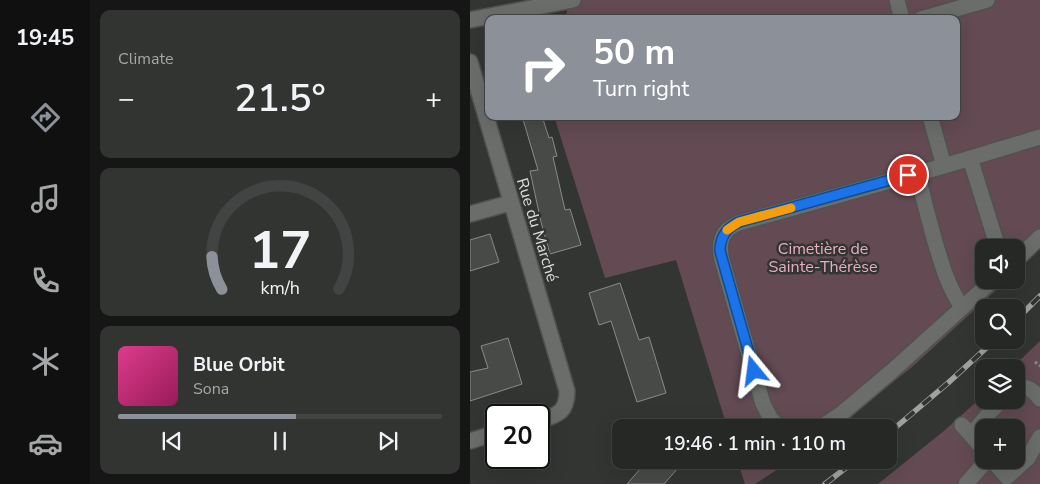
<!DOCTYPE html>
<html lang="en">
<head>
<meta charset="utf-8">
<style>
	body { margin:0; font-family:"Nunito Sans",sans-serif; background:#323432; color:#f1f3f6; height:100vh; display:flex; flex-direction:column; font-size:19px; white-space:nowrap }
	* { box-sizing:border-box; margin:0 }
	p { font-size:16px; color:#a4a6a7 }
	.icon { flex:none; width:28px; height:28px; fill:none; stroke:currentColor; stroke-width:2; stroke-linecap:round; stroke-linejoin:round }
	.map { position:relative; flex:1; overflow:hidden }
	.panel { display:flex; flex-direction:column; gap:10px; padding:10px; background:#151615; width:380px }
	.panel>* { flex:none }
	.hud { position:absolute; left:15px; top:15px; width:475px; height:105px; border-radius:10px; box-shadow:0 5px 20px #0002,0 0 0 1px #424443; background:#8c9099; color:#fff; overflow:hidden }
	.buttons { position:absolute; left:505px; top:239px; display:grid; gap:10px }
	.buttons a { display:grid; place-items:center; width:50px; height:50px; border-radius:10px; background:#262826; box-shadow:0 5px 20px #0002,0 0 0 1px #424443; font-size:25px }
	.speed { position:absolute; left:15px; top:404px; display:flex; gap:10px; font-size:25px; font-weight:700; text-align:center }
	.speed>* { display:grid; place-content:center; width:65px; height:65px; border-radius:50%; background:#262826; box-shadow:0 5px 20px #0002,0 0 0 1px #424443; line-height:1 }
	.speed .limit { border:2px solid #111; border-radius:8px; background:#fff; color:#111 }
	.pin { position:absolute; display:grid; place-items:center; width:42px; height:42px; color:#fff; margin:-21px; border:2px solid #fff; border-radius:50%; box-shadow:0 1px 5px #0007 }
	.me { position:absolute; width:55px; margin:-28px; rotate:344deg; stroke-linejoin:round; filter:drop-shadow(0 0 4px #0008) }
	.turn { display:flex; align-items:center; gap:18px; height:105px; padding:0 25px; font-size:22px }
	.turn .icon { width:65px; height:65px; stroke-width:2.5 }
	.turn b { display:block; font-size:35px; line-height:42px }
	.big { font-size:38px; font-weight:600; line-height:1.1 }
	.panel .widget { flex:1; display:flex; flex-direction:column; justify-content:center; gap:8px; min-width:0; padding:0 18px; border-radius:10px; background:#323432 }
	.panel .dial { align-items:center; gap:0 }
	.dial svg { height:130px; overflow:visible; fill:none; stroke:#424443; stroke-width:7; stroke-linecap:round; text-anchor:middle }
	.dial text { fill:#f1f3f6; stroke:none }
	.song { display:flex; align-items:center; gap:15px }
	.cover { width:60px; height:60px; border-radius:8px; background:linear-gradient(135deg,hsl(330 70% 55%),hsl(330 70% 35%)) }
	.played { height:5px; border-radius:2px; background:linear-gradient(90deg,#8c9099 55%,#424443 55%) }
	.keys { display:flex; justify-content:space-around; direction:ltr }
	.heat { display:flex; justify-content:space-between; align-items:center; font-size:28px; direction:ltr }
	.trip { position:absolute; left:142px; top:419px; width:285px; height:50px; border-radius:10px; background:#262826; box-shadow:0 5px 20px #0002,0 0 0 1px #424443; font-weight:600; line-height:50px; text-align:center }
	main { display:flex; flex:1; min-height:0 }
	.tab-bar { display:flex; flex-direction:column; width:90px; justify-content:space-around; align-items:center; background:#0f100f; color:#a4a6a7 }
	.tab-bar .icon { width:35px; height:35px }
	.tab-bar .current { color:#8c9099 }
	.tab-bar b { font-size:22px; color:#f1f3f6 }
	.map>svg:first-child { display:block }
</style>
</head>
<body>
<main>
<nav class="tab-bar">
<b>19:45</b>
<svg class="icon current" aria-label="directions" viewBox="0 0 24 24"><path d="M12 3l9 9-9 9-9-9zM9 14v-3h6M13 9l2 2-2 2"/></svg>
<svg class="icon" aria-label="music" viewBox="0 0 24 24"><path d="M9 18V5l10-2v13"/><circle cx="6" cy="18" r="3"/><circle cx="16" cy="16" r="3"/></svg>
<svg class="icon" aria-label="phone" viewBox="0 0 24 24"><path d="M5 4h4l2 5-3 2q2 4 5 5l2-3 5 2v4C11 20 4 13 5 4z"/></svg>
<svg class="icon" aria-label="climate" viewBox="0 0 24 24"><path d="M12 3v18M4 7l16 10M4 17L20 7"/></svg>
<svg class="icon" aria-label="car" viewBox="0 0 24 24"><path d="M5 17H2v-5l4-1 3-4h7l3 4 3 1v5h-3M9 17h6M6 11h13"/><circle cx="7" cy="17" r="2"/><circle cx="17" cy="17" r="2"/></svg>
</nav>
<section class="panel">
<div class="widget"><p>Climate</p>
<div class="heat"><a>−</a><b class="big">21.5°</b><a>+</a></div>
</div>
<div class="widget dial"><svg viewBox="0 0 100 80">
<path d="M14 69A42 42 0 1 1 86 69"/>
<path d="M14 69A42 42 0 0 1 8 49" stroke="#8c9099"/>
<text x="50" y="56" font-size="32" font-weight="700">17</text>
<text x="50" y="72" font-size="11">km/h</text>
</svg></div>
<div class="widget">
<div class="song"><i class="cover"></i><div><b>Blue Orbit</b><p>Sona</p></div></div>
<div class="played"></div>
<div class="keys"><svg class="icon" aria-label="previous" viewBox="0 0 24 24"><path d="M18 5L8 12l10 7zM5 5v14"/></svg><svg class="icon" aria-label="pause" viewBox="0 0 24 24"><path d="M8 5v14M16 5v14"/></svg><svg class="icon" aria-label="next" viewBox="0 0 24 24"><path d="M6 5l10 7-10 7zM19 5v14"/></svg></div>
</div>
</section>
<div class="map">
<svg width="570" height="484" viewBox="0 0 570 484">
	<rect width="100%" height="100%" fill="#333533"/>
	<path fill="#634a53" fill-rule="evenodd" d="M98 0H570V246L546 270V248H514V280H537L442 367 366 427H257L206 260 135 278 84 116H486V19H96Z
		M570 341V484H408L475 430 514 395V400H546V368L543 367ZM514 428H546V460H514Z
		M267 460H322L285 484H275Z"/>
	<path fill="#484a48" stroke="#898b89" d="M52 116H72L79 138 82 137 87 156 83 157 95 210 100 209 111 245 80 254 71 222 60 171 68 170Z
		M20 234 29 262 0 271V240Z
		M150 283 169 340 179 337 196 393 167 402 141 321 129 325 119 293Z
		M38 338 52 384 0 401V372L18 368 11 346Z
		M178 460H215L194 484H157Z"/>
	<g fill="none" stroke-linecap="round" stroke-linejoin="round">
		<g stroke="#515250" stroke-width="18">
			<path id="minor" d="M427 0 432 19
				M451 19 517 0
				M0 20 103 0
				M0 62 97 391C97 413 87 415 69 421
				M500 158 528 248
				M474 166 570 137
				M448 173C452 196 459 219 465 242 472 265 478 287 492 307
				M0 214 40 203
				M546 260 570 237
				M546 389C557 384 564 391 570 399
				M492 425 514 450
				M310 428 301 419 293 404 252 260C248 243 251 230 269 223L474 166 460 116
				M350 428 371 414 422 371 523 280
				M501 435 519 413 532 400
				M0 441 26 433
				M522 460 537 477 558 458 570 437
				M496 484 517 460"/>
		</g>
		<path stroke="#888988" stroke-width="3" stroke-dasharray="2.5 2.5" stroke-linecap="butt" d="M565 362 570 366"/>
		<use href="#minor" stroke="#6b6d6b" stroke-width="15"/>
		<g stroke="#a0a2a0" stroke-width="5.5">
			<path id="rail" d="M546 320 570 296
				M419 433 478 383 525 340
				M355 484 386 460"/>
		</g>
		<use href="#rail" stroke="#333533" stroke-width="4" stroke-dasharray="11" stroke-linecap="butt"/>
	</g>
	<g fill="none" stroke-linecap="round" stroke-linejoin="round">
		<g stroke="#114b97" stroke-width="12">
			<path id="route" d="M284 371 250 251C250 237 256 228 269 222L438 175"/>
		</g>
		<use href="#route" stroke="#1a73e8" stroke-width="9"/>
		<path stroke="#f59e0b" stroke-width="9" d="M257 230 269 222 321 208"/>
	</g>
	<g text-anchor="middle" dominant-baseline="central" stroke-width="5" stroke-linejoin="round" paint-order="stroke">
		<g font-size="16" fill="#dcdddc" stroke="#333533">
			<text transform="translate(67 230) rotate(73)">Rue du Marché</text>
		</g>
		<g font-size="16" fill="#eaacc2" stroke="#333533">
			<text x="353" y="249">Cimetière de<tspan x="353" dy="18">Sainte-Thérèse</tspan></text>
		</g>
	</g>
</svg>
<div class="buttons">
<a><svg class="icon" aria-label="sound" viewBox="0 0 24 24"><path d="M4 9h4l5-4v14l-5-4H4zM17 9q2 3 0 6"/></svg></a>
<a><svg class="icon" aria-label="search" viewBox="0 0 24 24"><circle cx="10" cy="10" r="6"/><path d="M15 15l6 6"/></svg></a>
<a><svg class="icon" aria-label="layers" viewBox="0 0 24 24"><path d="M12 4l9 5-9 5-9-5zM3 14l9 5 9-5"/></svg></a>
<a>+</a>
</div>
<div class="speed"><div class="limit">20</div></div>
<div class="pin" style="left:438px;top:175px;background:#d93025"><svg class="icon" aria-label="arrive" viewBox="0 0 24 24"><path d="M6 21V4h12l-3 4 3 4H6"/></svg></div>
<svg class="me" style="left:284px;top:371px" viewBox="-20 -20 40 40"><path d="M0-17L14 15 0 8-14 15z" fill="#1a73e8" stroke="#fff" stroke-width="4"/></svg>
<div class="trip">19:46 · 1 min · 110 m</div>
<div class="hud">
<div class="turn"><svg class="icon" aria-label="right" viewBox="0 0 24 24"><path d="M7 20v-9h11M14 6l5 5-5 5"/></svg><div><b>50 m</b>Turn right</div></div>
</div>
</div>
</main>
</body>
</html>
